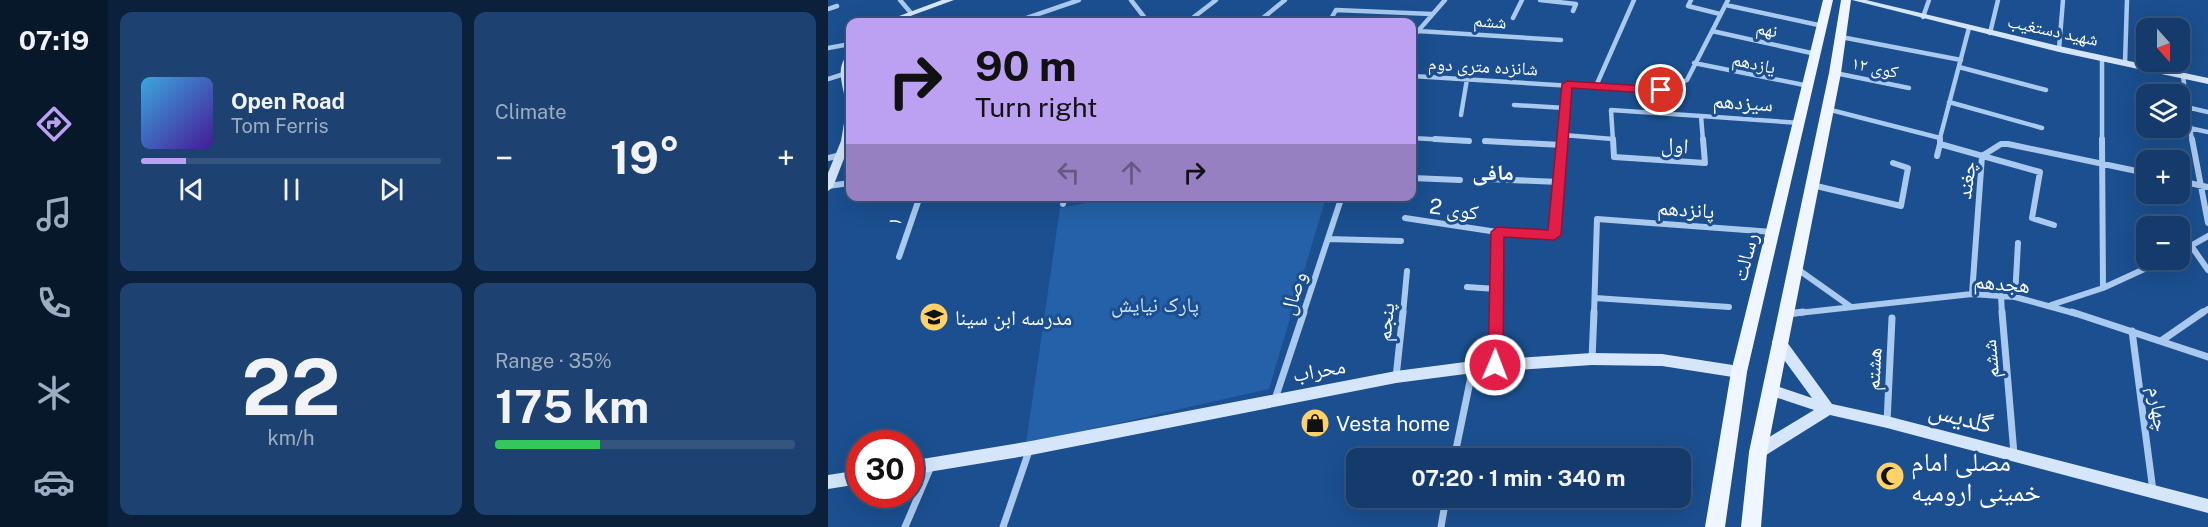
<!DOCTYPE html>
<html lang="en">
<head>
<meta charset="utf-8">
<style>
	body { margin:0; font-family:"Public Sans","Noto Naskh Arabic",sans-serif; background:#1d4271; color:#f1f3f6; height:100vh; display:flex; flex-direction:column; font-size:22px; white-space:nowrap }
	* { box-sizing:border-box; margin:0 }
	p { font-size:20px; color:#9dadc1 }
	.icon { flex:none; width:33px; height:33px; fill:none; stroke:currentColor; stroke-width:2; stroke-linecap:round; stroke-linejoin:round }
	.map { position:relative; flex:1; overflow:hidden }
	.drawer { display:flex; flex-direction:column; gap:12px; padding:12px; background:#0b203b; width:720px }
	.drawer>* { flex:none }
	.top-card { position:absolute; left:18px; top:18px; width:570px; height:183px; border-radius:12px; box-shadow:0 6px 24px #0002,0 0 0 2px #33557e; background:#bca0f2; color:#111; overflow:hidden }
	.needle { width:39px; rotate:159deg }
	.tools { position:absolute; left:1308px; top:18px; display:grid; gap:12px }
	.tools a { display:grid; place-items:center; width:54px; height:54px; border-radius:12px; background:#143b6b; box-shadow:0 6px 24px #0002,0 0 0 2px #33557e; font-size:30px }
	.speed { position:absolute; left:18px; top:430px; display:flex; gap:12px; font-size:30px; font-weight:700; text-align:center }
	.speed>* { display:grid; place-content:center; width:78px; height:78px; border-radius:50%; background:#143b6b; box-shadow:0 6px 24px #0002,0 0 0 2px #33557e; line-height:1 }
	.speed .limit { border:9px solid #d22; background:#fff; color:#111 }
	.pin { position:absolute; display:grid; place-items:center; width:51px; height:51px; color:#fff; margin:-26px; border:3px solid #fff; border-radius:50%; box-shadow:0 2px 6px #0007 }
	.me { position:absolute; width:66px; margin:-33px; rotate:1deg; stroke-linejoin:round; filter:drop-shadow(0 0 4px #0008) }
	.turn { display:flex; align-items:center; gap:21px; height:126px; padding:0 30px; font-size:27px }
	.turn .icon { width:78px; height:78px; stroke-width:2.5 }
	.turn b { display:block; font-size:42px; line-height:51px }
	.lanes { display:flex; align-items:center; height:57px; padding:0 30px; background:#0003; justify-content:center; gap:30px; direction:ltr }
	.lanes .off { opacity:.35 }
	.big { font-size:45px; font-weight:700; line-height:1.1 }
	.drawer .card { flex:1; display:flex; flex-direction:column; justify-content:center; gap:9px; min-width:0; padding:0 21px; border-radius:12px; background:#1d4271 }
	.drawer .dial { align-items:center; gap:0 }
	.dial b { font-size:78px; line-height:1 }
	.song { display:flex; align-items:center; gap:18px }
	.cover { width:72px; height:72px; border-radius:9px; background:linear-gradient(135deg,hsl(200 70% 55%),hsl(260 70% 35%)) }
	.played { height:6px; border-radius:3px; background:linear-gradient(90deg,#bca0f2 15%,#33557e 15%) }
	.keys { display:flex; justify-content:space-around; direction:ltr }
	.heat { display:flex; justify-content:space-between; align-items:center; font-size:33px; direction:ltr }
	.charge { height:9px; border-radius:4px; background:linear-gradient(90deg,#34c759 35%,#33557e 0) }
	.drawer .tiles { flex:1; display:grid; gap:12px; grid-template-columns:repeat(2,1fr) }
	.trip { position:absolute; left:518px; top:448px; width:345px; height:60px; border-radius:12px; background:#143b6b; box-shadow:0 6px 24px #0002,0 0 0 2px #33557e; font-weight:700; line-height:60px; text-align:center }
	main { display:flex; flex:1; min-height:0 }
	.tabs { display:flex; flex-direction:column; width:108px; justify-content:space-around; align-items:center; background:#08182b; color:#9dadc1 }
	.tabs .icon { width:42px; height:42px }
	.tabs .on { color:#bca0f2 }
	.tabs b { font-size:27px; color:#f1f3f6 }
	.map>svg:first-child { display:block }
</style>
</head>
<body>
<main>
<nav class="tabs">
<b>07:19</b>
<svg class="icon on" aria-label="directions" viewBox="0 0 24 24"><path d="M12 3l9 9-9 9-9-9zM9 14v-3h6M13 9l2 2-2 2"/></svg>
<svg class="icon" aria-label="music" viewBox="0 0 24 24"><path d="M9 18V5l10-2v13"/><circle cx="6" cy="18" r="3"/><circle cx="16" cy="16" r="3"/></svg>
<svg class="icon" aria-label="phone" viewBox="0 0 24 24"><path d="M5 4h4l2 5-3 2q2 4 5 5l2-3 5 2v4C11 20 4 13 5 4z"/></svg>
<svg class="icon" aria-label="climate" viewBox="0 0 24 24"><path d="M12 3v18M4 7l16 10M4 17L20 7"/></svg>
<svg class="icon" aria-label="car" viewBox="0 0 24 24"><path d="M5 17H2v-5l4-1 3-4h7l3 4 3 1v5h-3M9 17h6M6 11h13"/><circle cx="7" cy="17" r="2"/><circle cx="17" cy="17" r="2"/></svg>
</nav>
<section class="drawer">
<div class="tiles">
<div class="card">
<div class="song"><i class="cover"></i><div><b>Open Road</b><p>Tom Ferris</p></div></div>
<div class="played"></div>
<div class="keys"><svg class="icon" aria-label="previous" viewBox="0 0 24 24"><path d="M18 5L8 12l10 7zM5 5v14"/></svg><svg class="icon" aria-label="pause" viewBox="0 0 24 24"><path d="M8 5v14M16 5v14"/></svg><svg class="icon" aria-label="next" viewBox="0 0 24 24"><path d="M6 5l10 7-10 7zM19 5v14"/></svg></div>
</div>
<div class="card"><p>Climate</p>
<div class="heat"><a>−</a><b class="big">19°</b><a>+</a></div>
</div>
<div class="card dial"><b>22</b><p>km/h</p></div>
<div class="card"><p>Range · 35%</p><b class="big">175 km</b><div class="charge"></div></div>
</div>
</section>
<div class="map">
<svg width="1380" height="527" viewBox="0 0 1380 527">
	<rect width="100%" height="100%" fill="#1b4f8f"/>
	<path fill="#2461a8" d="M294 196 498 197 441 389 198 444 232 208Z"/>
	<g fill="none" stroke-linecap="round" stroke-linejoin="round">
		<path stroke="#a9c9ee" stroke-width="4.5" d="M72 0 83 13
			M303 0 320 22
			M712 0 748 4 745 11
			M863 0 860 6 892 14
			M898 5 995 26
			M0 9 9 6
			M504 17 508 10 604 14
			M1095 17 1101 0
			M685 18 694 0
			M419 19 430 22 457 0
			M362 20 388 0
			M187 22 251 0
			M256 22 263 20
			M590 31 733 40
			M884 31 988 54
			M1162 33 1170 0
			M1013 37 1133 60
			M584 38 617 0
			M0 48 22 44
			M1231 49 1235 0
			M1274 58V141
			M866 63 981 86
			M1297 63 1299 0
			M1131 67 1218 90
			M1007 73 1081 88
			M584 76 825 91 840 89 859 80 900 0
			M1355 76 1364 141
			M0 79 16 74
			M768 86 806 0
			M1121 102 1214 128
			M686 105 737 108
			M1358 107 1380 112
			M999 109 1112 138
			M633 115 639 79
			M873 116 972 123
			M873 116 875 141
			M1352 126 1380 132
			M735 135 785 139
			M584 138 636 141
			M1112 138V141
			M1112 138 1141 28
			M734 141 739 84
			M785 141 783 110 873 116"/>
		<path stroke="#a9c9ee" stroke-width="6" d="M607 139 641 141
			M785 139 786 157 877 163 875 139
			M1112 139V144L1212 172 1204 218 1226 225
			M1274 139 1275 288
			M1364 139 1380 223
			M657 141 734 145
			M1109 156 1112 144
			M0 158 13 155
			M584 178 632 180
			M659 179 731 182
			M1352 181 1380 187
			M984 185 1073 206 1080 168 1065 163
			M0 186 22 183
			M235 204 236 196
			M577 218 669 232 726 235 734 139
			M500 239 573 241
			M1364 247 1380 270
			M1352 252 1380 236
			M71 257 92 196
			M968 268 1023 307
			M639 287 668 289
			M1144 294 1154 156 1173 144H1180L1318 173
			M1173 296 1174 314
			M1187 297 1190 243
			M767 298 901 307
			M1223 305 1275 288 1336 260
			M475 314 514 196
			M575 314 579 271
			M668 314 669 232
			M766 314 769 219 945 232
			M961 314 1144 294 1187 297 1249 314
			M1373 314 1380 309"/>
		<path stroke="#a9c9ee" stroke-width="7" d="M1174 312 1186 454
			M1244 312 1380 357
			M959 314 975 312
			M1304 331 1325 491
			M1333 341 1375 312
			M764 359 766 312
			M667 365 668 312
			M568 377 575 312
			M447 399 476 312
			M1059 422 1064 318
			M626 459 645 367
			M77 527 104 464
			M175 527 202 448
			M613 527 618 498"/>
		<path fill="#d6e6fa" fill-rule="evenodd" d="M114 0H126L66 22H55Z
			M1024 0H1038L1231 46 1380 78V84L1231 52Z
			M22 54V101L17 98C14 84 7 63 22 54Z
			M22 114V143L5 187 0 191V173L13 141 17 117Z
			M951 337 956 338 1004 404 1059 416 1380 499V513L1059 428 1002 415 935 457 930 459 925 457 923 452 925 447 986 410 938 394 936 390 938 386 943 384 984 398 946 346 944 342 946 338Z
			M764 353 834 354 911 366 916 368 918 372 916 376 911 378 834 366 764 365 645 373 568 383 203 455 82 475V461L203 441 568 371 645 361Z
			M32 470V484L0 489V475Z"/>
		<path fill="#f0f6ff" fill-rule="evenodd" d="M995 0H1005L919 372 897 527H877L903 372Z
			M1013 0H1023L1013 73 939 452 933 527H913L921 452 1001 73Z"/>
	</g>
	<path fill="#e11d48" stroke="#92132f" stroke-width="1.5" d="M739 81 833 87 838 90 833 94 744 88 733 235 726 240 676 237 675 365 673 370 667 372 662 370 660 365 663 232 669 227 720 230 734 84Z"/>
	<defs>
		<g id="school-disc" transform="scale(1.5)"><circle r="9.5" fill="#ffd166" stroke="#1b4f8f"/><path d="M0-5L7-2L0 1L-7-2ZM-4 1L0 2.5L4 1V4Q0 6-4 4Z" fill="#111"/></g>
		<g id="shop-disc" transform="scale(1.5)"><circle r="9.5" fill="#ffd166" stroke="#1b4f8f"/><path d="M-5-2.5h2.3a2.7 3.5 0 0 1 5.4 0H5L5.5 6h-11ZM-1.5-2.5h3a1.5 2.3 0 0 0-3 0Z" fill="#111"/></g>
		<g id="mosque-disc" transform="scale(1.5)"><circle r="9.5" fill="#ffd166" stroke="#1b4f8f"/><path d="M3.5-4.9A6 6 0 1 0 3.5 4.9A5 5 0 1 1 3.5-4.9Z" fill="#111"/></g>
	</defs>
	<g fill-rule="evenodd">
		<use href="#school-disc" x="106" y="317"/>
		<use href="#shop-disc" x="487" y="423"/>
		<use href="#mosque-disc" x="1062" y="476"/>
	</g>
	<g text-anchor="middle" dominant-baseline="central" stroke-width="6" stroke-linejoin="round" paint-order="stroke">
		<g font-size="18" fill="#fff" stroke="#1b4f8f">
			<text transform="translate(662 21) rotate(4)">ششم</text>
			<text transform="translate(939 29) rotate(12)">نهم</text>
			<text transform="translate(1225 30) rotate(12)">شهید دستغیب</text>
			<text transform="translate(926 63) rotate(12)">یازدهم</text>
			<text transform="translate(655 66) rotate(3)">شانزده متری دوم</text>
			<text transform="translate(1047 67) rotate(12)">کوی ۱۲</text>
		</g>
		<g font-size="21" fill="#fff" stroke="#1b4f8f">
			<text transform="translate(915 102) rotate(4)">سیزدهم</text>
			<text transform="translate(847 145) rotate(4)">اول</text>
			<text transform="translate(1138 180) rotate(-82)">چغند</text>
			<text transform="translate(626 209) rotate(8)">کوی 2</text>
			<text transform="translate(858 209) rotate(4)">پانزدهم</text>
			<text transform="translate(66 221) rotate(-71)">۱</text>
			<text transform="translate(917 257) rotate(-76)">رسالت</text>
			<text transform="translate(1174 283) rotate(5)">هجدهم</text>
			<text transform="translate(465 293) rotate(-72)">وصال</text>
			<text transform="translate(557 322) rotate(-84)">پنجم</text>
			<text transform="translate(1162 359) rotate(-95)">ششم</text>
			<text transform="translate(1045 369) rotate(-87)">هشتم</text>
			<text transform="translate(491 370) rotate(-10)">محراب</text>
			<text transform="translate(1331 409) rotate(82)">چهارم</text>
		</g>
		<g font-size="21" fill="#cfe3fa" stroke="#1b4f8f">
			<text x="327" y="304">پارک نیایش</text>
		</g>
		<g font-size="21" fill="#fff" stroke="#1b4f8f" text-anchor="start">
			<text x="127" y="317">مدرسه ابن سینا</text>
			<text x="508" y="423">Vesta home</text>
		</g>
		<g font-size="22" font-weight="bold" fill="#fff" stroke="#1b4f8f">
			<text x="665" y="172">مافی</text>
		</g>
		<g font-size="26" fill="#fff" stroke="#1b4f8f">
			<text transform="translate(1133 416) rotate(15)">گلدیس</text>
		</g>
		<g font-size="26" fill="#fff" stroke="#1b4f8f" text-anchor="start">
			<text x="1083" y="461">مصلی امام<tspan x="1083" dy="30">خمینی ارومیه</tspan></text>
		</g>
	</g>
</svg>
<div class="tools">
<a><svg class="needle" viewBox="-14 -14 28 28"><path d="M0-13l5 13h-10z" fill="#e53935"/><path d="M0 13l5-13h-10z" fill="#9dadc1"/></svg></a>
<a><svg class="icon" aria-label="layers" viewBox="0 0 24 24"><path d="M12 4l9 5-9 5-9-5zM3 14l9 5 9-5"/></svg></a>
<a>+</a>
<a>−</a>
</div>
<div class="speed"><div class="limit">30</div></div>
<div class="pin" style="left:833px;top:90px;background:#d93025"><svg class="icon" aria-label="arrive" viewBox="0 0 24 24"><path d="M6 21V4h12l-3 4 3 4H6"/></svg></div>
<svg class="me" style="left:667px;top:365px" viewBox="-20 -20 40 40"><circle r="17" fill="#e11d48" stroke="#fff" stroke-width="3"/><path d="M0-11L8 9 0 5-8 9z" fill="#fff"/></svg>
<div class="trip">07:20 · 1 min · 340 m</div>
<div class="top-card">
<div class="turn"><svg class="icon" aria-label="right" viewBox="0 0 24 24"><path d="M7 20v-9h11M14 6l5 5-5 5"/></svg><div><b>90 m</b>Turn right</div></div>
<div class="lanes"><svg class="icon off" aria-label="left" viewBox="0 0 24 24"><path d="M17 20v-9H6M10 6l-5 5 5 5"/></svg><svg class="icon off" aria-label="ahead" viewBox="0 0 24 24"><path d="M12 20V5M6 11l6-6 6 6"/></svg><svg class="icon" aria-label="right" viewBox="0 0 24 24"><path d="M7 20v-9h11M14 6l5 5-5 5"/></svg></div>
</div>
</div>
</main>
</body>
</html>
